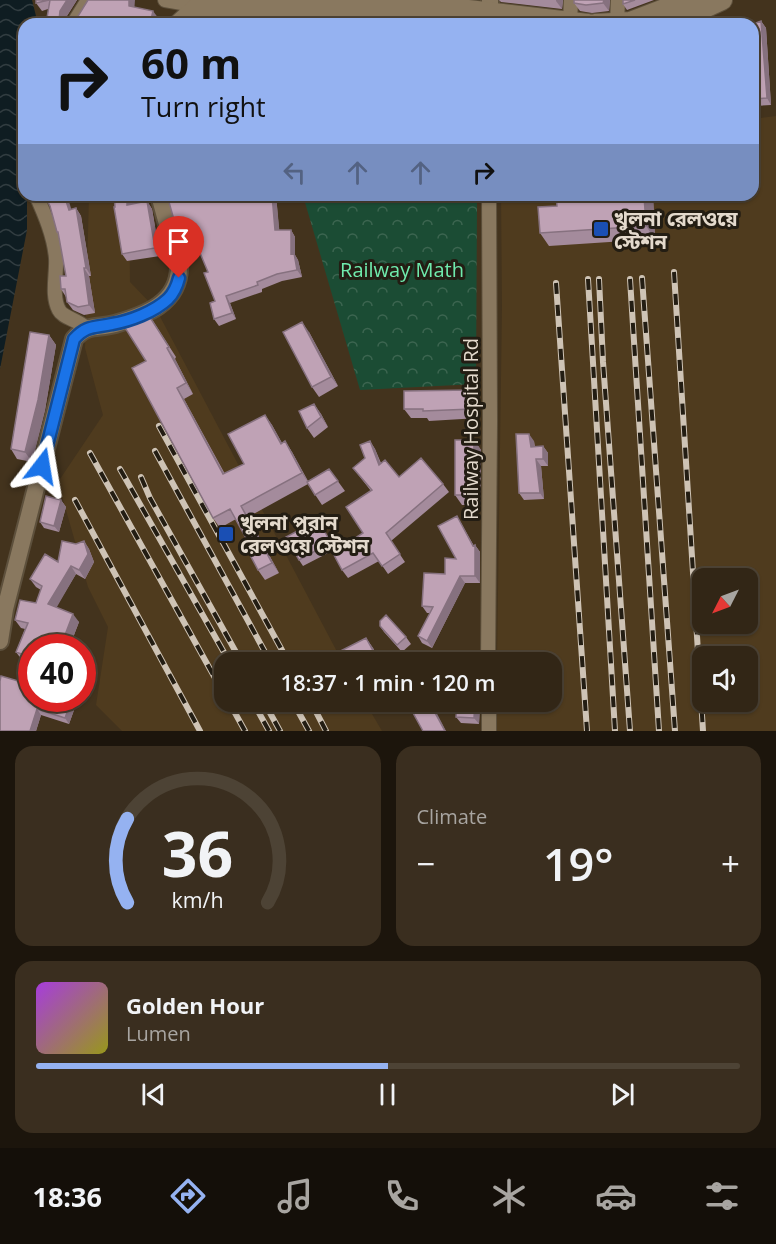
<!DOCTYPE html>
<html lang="en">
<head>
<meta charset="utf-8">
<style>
	body { margin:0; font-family:"Open Sans","Noto Sans Bengali",sans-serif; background:#3a2e1f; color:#f1f3f6; height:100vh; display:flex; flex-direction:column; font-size:22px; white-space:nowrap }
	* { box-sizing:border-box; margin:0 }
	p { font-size:20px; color:#a8a5a1 }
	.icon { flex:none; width:33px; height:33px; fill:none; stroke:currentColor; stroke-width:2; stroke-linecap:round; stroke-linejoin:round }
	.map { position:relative; height:731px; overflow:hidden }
	.side { display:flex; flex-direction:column; gap:15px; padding:15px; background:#1c150c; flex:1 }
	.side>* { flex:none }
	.guide { position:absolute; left:18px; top:18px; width:741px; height:183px; border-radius:18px; box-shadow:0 2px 4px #0004,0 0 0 2px #4d4335; background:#95b2f1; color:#111; overflow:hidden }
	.needle { width:39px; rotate:228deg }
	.fabs { position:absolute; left:692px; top:568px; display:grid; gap:12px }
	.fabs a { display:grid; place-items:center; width:66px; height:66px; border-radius:12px; background:#322616; box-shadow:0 2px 4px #0004,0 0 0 2px #4d4335; font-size:30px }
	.speed { position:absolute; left:18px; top:634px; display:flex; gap:12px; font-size:30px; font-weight:700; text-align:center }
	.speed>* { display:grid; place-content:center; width:78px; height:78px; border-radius:50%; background:#322616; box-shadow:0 2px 4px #0004,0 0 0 2px #4d4335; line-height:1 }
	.speed .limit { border:9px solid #d22; background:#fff; color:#111 }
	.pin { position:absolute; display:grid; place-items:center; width:51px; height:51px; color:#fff; margin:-62px -26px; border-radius:50% 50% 50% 0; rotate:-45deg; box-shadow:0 0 6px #0007 }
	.pin .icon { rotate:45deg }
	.me { position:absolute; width:66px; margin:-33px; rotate:14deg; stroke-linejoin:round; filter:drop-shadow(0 0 4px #0008) }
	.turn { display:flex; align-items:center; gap:21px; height:126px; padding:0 24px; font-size:27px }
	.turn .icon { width:78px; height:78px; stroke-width:2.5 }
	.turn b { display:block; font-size:42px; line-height:51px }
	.lanes { display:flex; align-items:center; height:57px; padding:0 24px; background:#0003; justify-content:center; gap:30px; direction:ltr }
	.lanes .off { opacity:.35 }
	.big { font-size:45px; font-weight:600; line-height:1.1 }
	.side .tile { flex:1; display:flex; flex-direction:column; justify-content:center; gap:9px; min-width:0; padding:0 21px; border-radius:18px; background:#3a2e1f }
	.side .dial { align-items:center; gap:0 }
	.dial svg { height:156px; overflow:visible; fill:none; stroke:#4d4335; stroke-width:7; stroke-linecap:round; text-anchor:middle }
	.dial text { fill:#f1f3f6; stroke:none }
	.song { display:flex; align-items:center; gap:18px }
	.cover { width:72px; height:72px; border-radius:9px; background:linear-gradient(135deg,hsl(280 70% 55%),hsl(60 70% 35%)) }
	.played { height:6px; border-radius:3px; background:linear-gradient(90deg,#95b2f1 50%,#4d4335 50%) }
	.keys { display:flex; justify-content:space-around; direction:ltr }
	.heat { display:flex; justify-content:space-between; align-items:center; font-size:33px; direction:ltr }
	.side .tiles { flex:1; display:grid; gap:15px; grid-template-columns:1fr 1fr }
	.tile:last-child { grid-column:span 2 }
	.trip { position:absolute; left:214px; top:652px; width:348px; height:60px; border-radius:18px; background:#322616; box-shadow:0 2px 4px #0004,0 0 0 2px #4d4335; font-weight:600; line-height:60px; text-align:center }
	.tab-bar { display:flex; height:96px; justify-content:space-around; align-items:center; background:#140f09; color:#a8a5a1 }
	.tab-bar .icon { width:42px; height:42px }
	.tab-bar .on { color:#95b2f1 }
	.tab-bar b { font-size:27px; color:#f1f3f6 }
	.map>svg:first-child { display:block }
</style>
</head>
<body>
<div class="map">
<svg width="776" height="731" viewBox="0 0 776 731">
	<defs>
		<pattern id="park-crowns" width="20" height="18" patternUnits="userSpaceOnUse" patternTransform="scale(1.5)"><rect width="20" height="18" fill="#1b4c34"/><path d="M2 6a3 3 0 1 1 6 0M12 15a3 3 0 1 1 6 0" fill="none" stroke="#3c6550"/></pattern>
		<pattern id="water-waves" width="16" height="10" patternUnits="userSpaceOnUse" patternTransform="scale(1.5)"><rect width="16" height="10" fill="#0f1d22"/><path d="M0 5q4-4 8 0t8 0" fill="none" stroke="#323d41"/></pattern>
	</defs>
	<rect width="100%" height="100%" fill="#43331d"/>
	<path fill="#4f3b1e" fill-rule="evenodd" d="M776 116V731H497V702H552V663H497L502 306 501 195H753V119ZM702 579H747V624H702ZM702 657H747V702H702Z
		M89 195H129L130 282 156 309 343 663H225V702H365L382 731H122L96 705 108 627 88 587 58 482 103 415 85 348Z"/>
	<path fill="url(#park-crowns)" d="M325 195H452L453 201H477L476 384 360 390 304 199Z"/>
	<path fill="url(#water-waves)" d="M0 0H32L38 24H24V195H27V230L0 369Z"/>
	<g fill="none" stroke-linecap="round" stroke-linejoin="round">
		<g stroke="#5d503c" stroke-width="16">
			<path id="minor" d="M165 0 199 6 200 0
				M570 22 571 0
				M617 23 618 0
				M73 24 88 0
				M36 195C45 215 54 236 56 258 57 275 51 295 59 310 63 318 77 319 86 328
				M488 663 490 421 489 195
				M489 702V731"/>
		</g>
		<g stroke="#5d503c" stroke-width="20">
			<path id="tertiary" d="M490 24V0
				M0 641 5 609 74 339C88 323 97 329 115 324 146 315 179 303 179 267L159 195"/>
		</g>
		<g stroke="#5d503c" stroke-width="22">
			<path id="secondary" d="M273 19 412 24
				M179 24 199 6 261 7 318 5 468 10 588 24
				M199 24 207 19H232
				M595 24 630 22 688 0
				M670 24 722 0"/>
		</g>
		<use href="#minor" stroke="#89785f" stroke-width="14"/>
		<use href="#tertiary" stroke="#89785f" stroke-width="16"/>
		<use href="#secondary" stroke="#89785f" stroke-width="20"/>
		<g stroke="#cec3b5" stroke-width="6">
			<path id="rail" d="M674 272 703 731
				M642 278 675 731
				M588 279 615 731
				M599 279 603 362 630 731
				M630 279 659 731
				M556 283 587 731
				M159 426 289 663
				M155 451 271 663
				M90 453 225 696
				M120 469 230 663
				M141 477 150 498 242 663
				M75 500 200 731
				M229 702 245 731
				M253 702 269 731
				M264 702 280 731
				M293 702 309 731
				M311 702 326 731"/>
		</g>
		<use href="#rail" stroke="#231d13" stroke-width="4" stroke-dasharray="11" stroke-linecap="butt"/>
	</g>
	<path fill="#a48b9c" d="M36 0H77L65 19 48 9 42 11 36 3Z
		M499 0H563L562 9 501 2Z
		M574 0H610L609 11 592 13 580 11 574 3Z
		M623 0H654L627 10 623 4Z
		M761 21 766 28 771 105 753 106V24Z
		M167 195H276L279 230H291L295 237V255L298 260 302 277 282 281 262 289V292L230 303 236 319 219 326 214 319 215 301 208 272 191 231 180 233 176 227Z
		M556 195H653L655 239 549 246 540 233 557 206Z
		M147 201 152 209 160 256 127 261 122 254 115 207Z
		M76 208 81 216 91 276H89L95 313 84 315 73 310 67 302 66 297 61 289 66 276 59 236 57 232 72 209Z
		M153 321 176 357 175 359 193 394 184 399 225 474 244 464 265 415 272 425 282 443 285 441 292 452 308 481 329 469 345 491 322 505 308 484 248 517 279 573 265 580 258 570 253 551 236 519 220 528 213 518 146 361Z
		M309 332 338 386 319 397 312 387Z
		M49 335 56 345 45 410 32 462 17 459 11 449Z
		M471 390 478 399 479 418 429 421 427 418H411L404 409Z
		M314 404 321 414 328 427 314 438 307 428Z
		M474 440 481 450 480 505H462L455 495Z
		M370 441 375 449 381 463 399 477 443 484 449 492 391 541 405 562 388 574 379 561 348 578 342 570 332 551 303 566 299 560 318 520 330 541 343 546 363 533 371 491 353 468 365 458Z
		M534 441 535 447 543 446 548 453V466H541L544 499 524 500 519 493Z
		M61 500 66 507 59 532 44 528 40 522Z
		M461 523 474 546 475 545 480 552V583H465L432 648 422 643 418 636 430 613H427L422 606 456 559Z
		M84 541 89 549 94 562 85 579 76 574 56 607 79 622 69 648H32V664L22 660 16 652 25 629 21 628 15 620 36 603 41 590 36 587 30 579 58 562 76 544Z
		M380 626 406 637 411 644 402 652 384 632Z
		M366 638 373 648 381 663H317Z
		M32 699H78L69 724 41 715 36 731Z
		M457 702H477L480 705 479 724 461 723 456 717Z"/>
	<path fill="#86717f" d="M67 0H77L65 19V24H62L59 20 60 11Z
		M129 0H135L134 13 129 6Z
		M556 0H563L562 9 556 1Z
		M604 0H610L609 11 603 3Z
		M153 11 159 19 157 24H150Z
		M761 21 766 28 771 105 767 98Z
		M64 195H67L74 218 69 210Z
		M127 195H132L133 212 127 205Z
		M272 195H276L280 237 275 230Z
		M644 195H653L655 239 646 226Z
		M147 201 152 209 160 256 155 248Z
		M76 208 81 216 91 276 86 268Z
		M291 230 295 237V255L298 260 302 277 297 270 291 254Z
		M84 268 89 276 95 313 89 305Z
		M226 296 230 303 236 319 232 313Z
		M302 322 309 332 338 386 331 377Z
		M49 335 56 345 45 410 32 462 25 452Z
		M167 348 175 359 193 394 186 383Z
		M177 388 184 399 230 485 223 474Z
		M471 390 478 399 479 418 472 409Z
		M314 404 321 414 328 427 321 417Z
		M265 415 272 425 288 454 281 444Z
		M529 434 534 441 535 454 531 447Z
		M474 440 481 450 480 505 473 495Z
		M285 441 292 452 309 484 302 473Z
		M370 441 375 449 384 473 379 465Z
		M543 446 548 453V466L543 459Z
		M536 459 541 466 544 499 540 493Z
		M61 500 66 507 59 532 54 526Z
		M241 506 248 517 279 573 272 563Z
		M457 516 475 549V545L480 552V583L475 576 473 546Z
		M84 541 89 549 94 562 85 579 79 570Z
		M71 566 76 574 54 612 48 604Z
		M460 576 465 583 432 648 427 641Z
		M73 614 79 622 69 648H60Z
		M366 638 373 648 381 663 377 658Z
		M72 699H78L69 724 65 718Z
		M429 702H431L446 731H445Z
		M474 702H477L480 705 479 724 474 718Z
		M37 709 41 715 36 731H30Z"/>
	<path fill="#bfa2b5" stroke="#86717f" stroke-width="1.5" d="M36 0H49L36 3Z
		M50 0H67L60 11 59 20 64 24H46Z
		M88 0H129V6L153 11 150 24H71L75 21Z
		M574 0H604L603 3 586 5 574 3Z
		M623 0H635L623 4Z
		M761 21 767 98 753 99V24Z
		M44 195H64L69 210 76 208 86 268H84L89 305 78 307 67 302 65 289H61L60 276H66L58 232H57L50 206Z
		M114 195H127V205L147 201 155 248 122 254 114 207H115Z
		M167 195H272L275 230H291V254L294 253 297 270 277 274 257 282 258 285 226 296 232 313 214 319 210 303 215 301 204 273 208 272 188 224 176 227Z
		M556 195H644L646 226 540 233 538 207 557 206Z
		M146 311 169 347 167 348 186 383 177 388 223 474 244 464 228 434 265 415 281 444 285 441 302 473 241 506 272 563 258 570 249 553 253 551 230 509 213 518 132 368 146 361 122 323 131 317Z
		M302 322 331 377 312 387 283 332Z
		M30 332 49 335 38 400 25 452 11 449Z
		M471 390 472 409 423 411V409H404V391Z
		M314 404 321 417 307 428 299 411Z
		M516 434H529L531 447 543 446V459H536L540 493H519Z
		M455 440H474L473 495H455Z
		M370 441 379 465 385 460 399 477 421 458 443 484 386 533 400 554 382 566 373 553 342 570 327 542 337 537 343 546 363 533 346 507 372 490 353 468 365 458 360 445Z
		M329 469 338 481 315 495 307 482Z
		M46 496 61 500 54 526 40 522Z
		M457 516 473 546 475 545V576H460L427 641 418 636 433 607 422 606 424 573 445 574V558L456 559 438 526Z
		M318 520 330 541 327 542 328 544 299 560 286 537Z
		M62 541 76 544 84 541 88 554 79 570 71 566 48 604 73 614 60 648H32V658L16 652 28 623 15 620 20 600 36 603 42 586 30 579 45 554 58 562Z
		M386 615 406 637 397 645 380 626V621Z
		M366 638 377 658 372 663H356V662L354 663H317Z
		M405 658 408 663H396Z
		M1 676 32 685V699H72L65 718 37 709 30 731H0V681Z
		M407 702H429L445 731H423Z
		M457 702H475L474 718 456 717Z"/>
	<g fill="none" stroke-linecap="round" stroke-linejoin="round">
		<g stroke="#114b97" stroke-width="15">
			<path id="route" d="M42 466 74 339C87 325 94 328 112 324 130 321 154 312 168 299 174 293 177 286 179 278"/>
		</g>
		<use href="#route" stroke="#1a73e8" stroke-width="10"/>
	</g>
	<g fill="#1a4fb4" stroke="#231d13" stroke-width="2">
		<rect x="593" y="221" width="16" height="16" rx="3"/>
		<rect x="218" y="526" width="16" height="16" rx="3"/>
	</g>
	<g text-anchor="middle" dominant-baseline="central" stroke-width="6" stroke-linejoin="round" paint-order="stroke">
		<g font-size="20" font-weight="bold" fill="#e4dacd" stroke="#231d13" text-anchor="start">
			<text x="614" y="218">খুলনা রেলওয়ে<tspan x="614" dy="23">স্টেশন</tspan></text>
			<text x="240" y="522">খুলনা পুরান<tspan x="240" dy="23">রেলওয়ে স্টেশন</tspan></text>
		</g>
		<g font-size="20" fill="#6febad" stroke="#231d13">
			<text x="402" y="269">Railway Math</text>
		</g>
		<g font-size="20" fill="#e4dacd" stroke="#231d13">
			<text transform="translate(470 429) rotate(-90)">Railway Hospital Rd</text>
		</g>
	</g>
</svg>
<div class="fabs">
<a><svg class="needle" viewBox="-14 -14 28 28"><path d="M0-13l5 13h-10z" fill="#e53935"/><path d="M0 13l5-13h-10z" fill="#a8a5a1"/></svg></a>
<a><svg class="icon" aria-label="sound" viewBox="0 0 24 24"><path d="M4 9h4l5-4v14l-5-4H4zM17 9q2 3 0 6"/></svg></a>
</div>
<div class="speed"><div class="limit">40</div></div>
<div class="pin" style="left:179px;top:278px;background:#d93025"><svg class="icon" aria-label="arrive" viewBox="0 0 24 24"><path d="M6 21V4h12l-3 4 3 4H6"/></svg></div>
<svg class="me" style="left:42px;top:466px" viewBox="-20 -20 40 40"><path d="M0-17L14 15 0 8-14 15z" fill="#1a73e8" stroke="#fff" stroke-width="4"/></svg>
<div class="trip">18:37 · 1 min · 120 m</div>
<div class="guide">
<div class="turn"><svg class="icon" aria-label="right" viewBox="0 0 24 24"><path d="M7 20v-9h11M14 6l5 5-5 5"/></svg><div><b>60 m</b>Turn right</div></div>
<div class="lanes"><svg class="icon off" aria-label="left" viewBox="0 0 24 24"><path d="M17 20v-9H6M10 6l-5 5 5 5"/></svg><svg class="icon off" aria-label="ahead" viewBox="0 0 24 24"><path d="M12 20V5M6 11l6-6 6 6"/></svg><svg class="icon off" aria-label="ahead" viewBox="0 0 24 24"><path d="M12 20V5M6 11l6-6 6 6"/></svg><svg class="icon" aria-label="right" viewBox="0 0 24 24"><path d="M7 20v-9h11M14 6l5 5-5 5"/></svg></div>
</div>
</div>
<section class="side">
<div class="tiles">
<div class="tile dial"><svg viewBox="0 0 100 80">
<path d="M14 69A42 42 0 1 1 86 69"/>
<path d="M14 69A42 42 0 0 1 14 26" stroke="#95b2f1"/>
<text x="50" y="56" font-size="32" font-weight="700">36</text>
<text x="50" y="72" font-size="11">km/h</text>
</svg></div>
<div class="tile"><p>Climate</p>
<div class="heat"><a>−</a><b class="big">19°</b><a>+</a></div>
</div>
<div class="tile">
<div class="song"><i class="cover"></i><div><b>Golden Hour</b><p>Lumen</p></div></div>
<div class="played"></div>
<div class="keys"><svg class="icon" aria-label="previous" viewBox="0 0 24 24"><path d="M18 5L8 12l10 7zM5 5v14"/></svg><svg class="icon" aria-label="pause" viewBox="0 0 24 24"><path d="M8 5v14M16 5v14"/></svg><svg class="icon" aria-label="next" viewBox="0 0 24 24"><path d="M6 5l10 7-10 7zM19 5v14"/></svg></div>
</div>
</div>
</section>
<nav class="tab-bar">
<b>18:36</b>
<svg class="icon on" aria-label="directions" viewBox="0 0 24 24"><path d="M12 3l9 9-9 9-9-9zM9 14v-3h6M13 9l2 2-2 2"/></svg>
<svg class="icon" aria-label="music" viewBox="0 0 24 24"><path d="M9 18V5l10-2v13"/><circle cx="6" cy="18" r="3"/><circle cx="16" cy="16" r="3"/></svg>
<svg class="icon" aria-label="phone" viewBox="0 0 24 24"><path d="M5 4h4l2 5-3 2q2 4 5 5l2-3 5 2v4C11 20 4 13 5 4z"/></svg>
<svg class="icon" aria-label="climate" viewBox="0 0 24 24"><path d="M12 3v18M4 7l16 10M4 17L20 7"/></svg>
<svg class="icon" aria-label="car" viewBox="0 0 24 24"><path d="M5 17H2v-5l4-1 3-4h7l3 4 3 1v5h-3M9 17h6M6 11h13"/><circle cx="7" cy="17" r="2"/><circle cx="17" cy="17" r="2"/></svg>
<svg class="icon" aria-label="filters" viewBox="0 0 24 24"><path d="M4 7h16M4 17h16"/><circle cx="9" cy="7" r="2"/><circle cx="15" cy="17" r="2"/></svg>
</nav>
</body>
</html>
